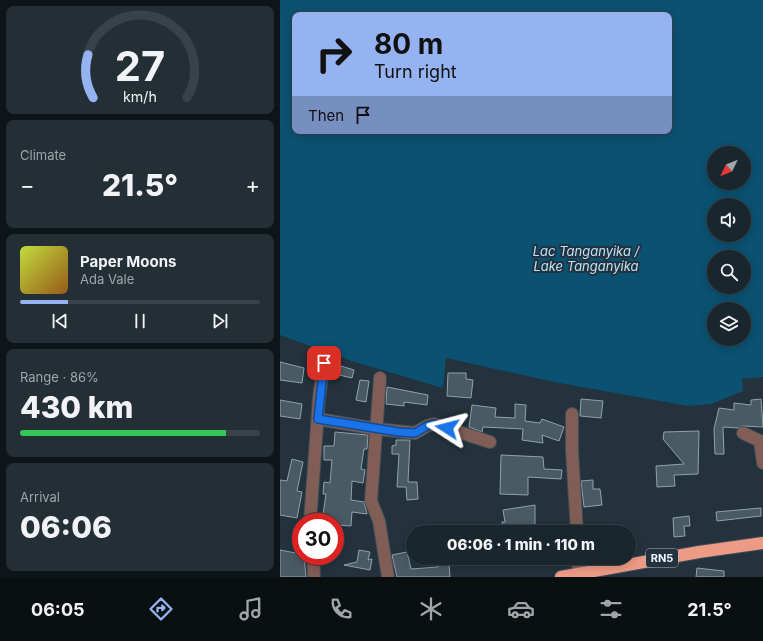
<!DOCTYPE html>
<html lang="en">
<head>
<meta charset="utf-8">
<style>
	body { margin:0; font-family:Inter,sans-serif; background:#232e35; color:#f1f3f6; height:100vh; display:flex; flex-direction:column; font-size:15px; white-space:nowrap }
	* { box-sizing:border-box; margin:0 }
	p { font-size:13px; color:#9fa5aa }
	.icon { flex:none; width:22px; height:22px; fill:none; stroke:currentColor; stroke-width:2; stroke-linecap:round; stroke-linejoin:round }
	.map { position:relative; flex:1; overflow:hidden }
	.sheet { display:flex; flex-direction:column; gap:6px; padding:6px; background:#0e1519; width:280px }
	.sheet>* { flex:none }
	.banner { position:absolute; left:12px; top:12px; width:380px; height:122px; border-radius:8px; box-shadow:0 2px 10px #0003,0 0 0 1px #384349; background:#95b2f1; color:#111; overflow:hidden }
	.needle { width:26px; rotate:227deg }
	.fabs { position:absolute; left:427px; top:146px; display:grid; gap:8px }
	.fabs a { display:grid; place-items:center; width:44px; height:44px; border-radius:50%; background:#1a262d; box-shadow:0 2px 10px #0003,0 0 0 1px #384349; font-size:20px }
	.speed { position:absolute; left:12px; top:513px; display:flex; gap:8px; font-size:20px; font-weight:700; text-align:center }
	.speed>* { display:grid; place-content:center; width:52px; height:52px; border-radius:50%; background:#1a262d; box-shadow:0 2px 10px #0003,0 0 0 1px #384349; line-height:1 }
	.speed .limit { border:6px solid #d22; background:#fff; color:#111 }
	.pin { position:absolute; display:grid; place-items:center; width:34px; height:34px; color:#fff; margin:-17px; border-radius:8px; box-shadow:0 2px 6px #0006 }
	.me { position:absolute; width:44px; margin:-22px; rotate:279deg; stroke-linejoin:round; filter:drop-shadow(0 0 3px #0008) }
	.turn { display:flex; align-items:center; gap:14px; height:84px; padding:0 16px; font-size:18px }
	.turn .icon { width:52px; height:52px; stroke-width:2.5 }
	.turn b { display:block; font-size:28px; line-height:34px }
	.then { display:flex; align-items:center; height:38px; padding:0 16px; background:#0003; gap:8px; font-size:15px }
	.big { font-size:30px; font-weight:800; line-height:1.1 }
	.sheet .widget { flex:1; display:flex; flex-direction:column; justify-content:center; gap:6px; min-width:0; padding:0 14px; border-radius:8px; background:#232e35 }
	.sheet .dial { align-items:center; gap:0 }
	.dial svg { height:104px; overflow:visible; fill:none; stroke:#384349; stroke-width:7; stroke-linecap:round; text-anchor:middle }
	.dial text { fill:#f1f3f6; stroke:none }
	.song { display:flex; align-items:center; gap:12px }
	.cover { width:48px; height:48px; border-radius:6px; background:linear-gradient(135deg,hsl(70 70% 55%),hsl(30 70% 35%)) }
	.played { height:4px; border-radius:2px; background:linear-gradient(90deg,#95b2f1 20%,#384349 20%) }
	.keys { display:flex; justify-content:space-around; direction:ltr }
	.heat { display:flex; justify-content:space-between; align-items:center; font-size:22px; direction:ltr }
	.charge { height:6px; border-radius:3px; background:linear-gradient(90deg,#34c759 86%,#384349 0) }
	.trip { position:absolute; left:126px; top:525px; width:230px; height:40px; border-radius:20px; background:#1a262d; box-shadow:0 2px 10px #0003,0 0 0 1px #384349; font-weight:800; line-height:40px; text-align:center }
	.tab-bar { display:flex; height:64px; justify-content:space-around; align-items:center; background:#0a0f12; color:#9fa5aa }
	.tab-bar .icon { width:28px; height:28px }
	.tab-bar .current { color:#95b2f1 }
	.tab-bar b { font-size:18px; color:#f1f3f6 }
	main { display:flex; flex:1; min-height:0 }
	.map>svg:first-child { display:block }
</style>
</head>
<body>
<main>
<section class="sheet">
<div class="widget dial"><svg viewBox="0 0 100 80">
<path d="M14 69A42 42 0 1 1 86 69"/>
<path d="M14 69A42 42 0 0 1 10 36" stroke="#95b2f1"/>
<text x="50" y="56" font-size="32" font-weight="700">27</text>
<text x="50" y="72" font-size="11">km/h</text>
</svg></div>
<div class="widget"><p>Climate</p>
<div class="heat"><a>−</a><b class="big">21.5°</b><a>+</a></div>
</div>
<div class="widget">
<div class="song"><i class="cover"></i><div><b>Paper Moons</b><p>Ada Vale</p></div></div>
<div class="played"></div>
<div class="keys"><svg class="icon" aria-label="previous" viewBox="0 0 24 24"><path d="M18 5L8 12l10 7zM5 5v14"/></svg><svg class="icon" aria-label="pause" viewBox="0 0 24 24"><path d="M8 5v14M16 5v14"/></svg><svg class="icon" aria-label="next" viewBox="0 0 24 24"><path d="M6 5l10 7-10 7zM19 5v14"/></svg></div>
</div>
<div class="widget"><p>Range · 86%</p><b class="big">430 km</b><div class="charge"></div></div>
<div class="widget"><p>Arrival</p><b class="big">06:06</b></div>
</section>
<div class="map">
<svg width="483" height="577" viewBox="0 0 483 577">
	<rect width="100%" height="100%" fill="#23323c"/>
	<path fill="#0b5171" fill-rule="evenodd" d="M0 0H483V377L462 379 463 391 431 404 408 406 274 382 166 358 163 388 68 360 0 335ZM15 15H389V131H15ZM434 153H464V183H434ZM434 205H464V235H434ZM434 257H464V287H434ZM434 309H464V339H434Z"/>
	<path fill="#495a64" stroke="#90a2ad" d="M0 362 24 368 22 383 0 380Z
		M61 366 74 370 72 378 59 375Z
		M168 373H186V379L193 380 191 398 167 396Z
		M80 380 89 381 86 402 76 400Z
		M107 387 148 395 147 405 124 402V406L106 404Z
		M301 399 323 401 321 418 300 416Z
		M481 399 483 427 463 426 458 428 443 427 444 454H435L434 429 439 408 454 410V403L471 405V400Z
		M0 400 22 404 20 419 0 416Z
		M235 404 246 405 245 421 260 423 262 419 284 427 279 441 262 435 263 443 242 440 243 429 203 427 202 432 189 427 192 405 216 408 215 417 235 418Z
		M419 431 418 474 394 475 395 486 377 487 376 466 404 464 383 439 384 432Z
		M55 432 88 435 87 449H84L81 469 85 470 83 483 72 481 71 500 84 502 87 514 72 512 71 526 55 525V522H42L46 494H43L44 482 50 483 52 460H44V446H54Z
		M116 440H130L128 482H137L138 499 127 500 126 487H117L119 454H112V446L116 445Z
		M221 455 263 457 264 469 282 470 281 479 248 477V495L220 494Z
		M12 459 23 462 17 491 22 492 17 518 0 515V480L7 481Z
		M313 480V489H320L322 505 304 507 301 481Z
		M255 505V527L232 528 233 532H223L222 522H225L223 510Z
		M481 508V516L437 521 436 512Z
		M409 516 410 526H404L405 536 394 537 393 518Z
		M0 550 21 554V556H24L26 577H0Z
		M79 550 90 552 88 560 92 559 90 570 64 565 77 562Z
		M127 552 131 569 158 567V564L169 563 170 577H117L112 555Z
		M417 568 444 571V577H416Z"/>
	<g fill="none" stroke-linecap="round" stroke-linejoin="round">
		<g stroke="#3f4d57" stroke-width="14">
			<path id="minor" d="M100 378 91 501 99 521 108 577
				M292 414V450L297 532
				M38 419 97 429 135 433 147 426 154 424 210 442
				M463 433 480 441 483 463
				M30 522 39 398 44 363
				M33 556 34 577
				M298 558 299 573"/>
		</g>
		<g stroke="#3f4d57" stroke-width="14">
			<path id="highway" d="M281 577 419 552 483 543"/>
		</g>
		<use href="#minor" stroke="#805e55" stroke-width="12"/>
		<use href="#highway" stroke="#ed9b85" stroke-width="12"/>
	</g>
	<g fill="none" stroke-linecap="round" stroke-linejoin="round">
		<g stroke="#114b97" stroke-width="10">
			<path id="route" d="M44 363 38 419 119 432 135 433 147 426 154 424 167 428"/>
		</g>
		<use href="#route" stroke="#1a73e8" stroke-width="7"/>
	</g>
	<g text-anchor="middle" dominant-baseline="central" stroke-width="4" stroke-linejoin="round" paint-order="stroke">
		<rect fill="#23323c" stroke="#b0bbc2" stroke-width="1" x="366" y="549" width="32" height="18" rx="3"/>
		<g font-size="11" font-weight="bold" fill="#ecf6fc">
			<text x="382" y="558">RN5</text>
		</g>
		<g font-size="13" font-style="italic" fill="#bbe3fc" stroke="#23323c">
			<text x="306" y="251">Lac Tanganyika /<tspan x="306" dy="15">Lake Tanganyika</tspan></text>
		</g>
	</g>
</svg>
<div class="fabs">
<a><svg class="needle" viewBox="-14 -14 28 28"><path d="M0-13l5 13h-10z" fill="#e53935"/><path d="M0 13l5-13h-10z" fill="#9fa5aa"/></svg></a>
<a><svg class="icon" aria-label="sound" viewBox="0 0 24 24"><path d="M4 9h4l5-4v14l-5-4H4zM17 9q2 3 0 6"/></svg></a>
<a><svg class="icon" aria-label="search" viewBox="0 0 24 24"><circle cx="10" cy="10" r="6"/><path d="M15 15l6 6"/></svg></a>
<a><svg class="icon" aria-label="layers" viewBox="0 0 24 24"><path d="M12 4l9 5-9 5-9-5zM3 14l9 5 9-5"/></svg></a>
</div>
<div class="speed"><div class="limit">30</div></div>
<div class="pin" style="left:44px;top:363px;background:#d93025"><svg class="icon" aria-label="arrive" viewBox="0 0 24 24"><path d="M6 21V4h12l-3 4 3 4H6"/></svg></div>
<svg class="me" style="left:167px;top:428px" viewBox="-20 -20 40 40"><path d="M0-17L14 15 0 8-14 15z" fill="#1a73e8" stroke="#fff" stroke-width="4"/></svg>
<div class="trip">06:06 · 1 min · 110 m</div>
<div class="banner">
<div class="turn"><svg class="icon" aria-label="right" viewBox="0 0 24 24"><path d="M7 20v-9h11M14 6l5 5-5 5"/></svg><div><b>80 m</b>Turn right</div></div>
<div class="then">Then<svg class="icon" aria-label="arrive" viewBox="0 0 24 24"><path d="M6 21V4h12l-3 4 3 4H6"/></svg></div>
</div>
</div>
</main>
<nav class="tab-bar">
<b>06:05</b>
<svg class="icon current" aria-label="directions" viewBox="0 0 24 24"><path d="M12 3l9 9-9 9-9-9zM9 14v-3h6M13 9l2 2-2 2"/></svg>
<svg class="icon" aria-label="music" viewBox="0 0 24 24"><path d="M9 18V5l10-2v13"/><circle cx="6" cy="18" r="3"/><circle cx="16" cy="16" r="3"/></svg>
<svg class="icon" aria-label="phone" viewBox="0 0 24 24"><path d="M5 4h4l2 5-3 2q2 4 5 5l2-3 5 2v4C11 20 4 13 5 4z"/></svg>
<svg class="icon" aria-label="climate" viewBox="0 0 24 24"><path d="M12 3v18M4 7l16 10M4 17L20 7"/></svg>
<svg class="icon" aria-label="car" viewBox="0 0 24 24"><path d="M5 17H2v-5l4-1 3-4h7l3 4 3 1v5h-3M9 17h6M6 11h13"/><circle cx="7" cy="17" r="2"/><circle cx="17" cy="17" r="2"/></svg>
<svg class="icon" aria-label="filters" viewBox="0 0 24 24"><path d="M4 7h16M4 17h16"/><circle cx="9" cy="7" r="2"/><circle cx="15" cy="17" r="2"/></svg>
<b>21.5°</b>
</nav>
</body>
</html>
